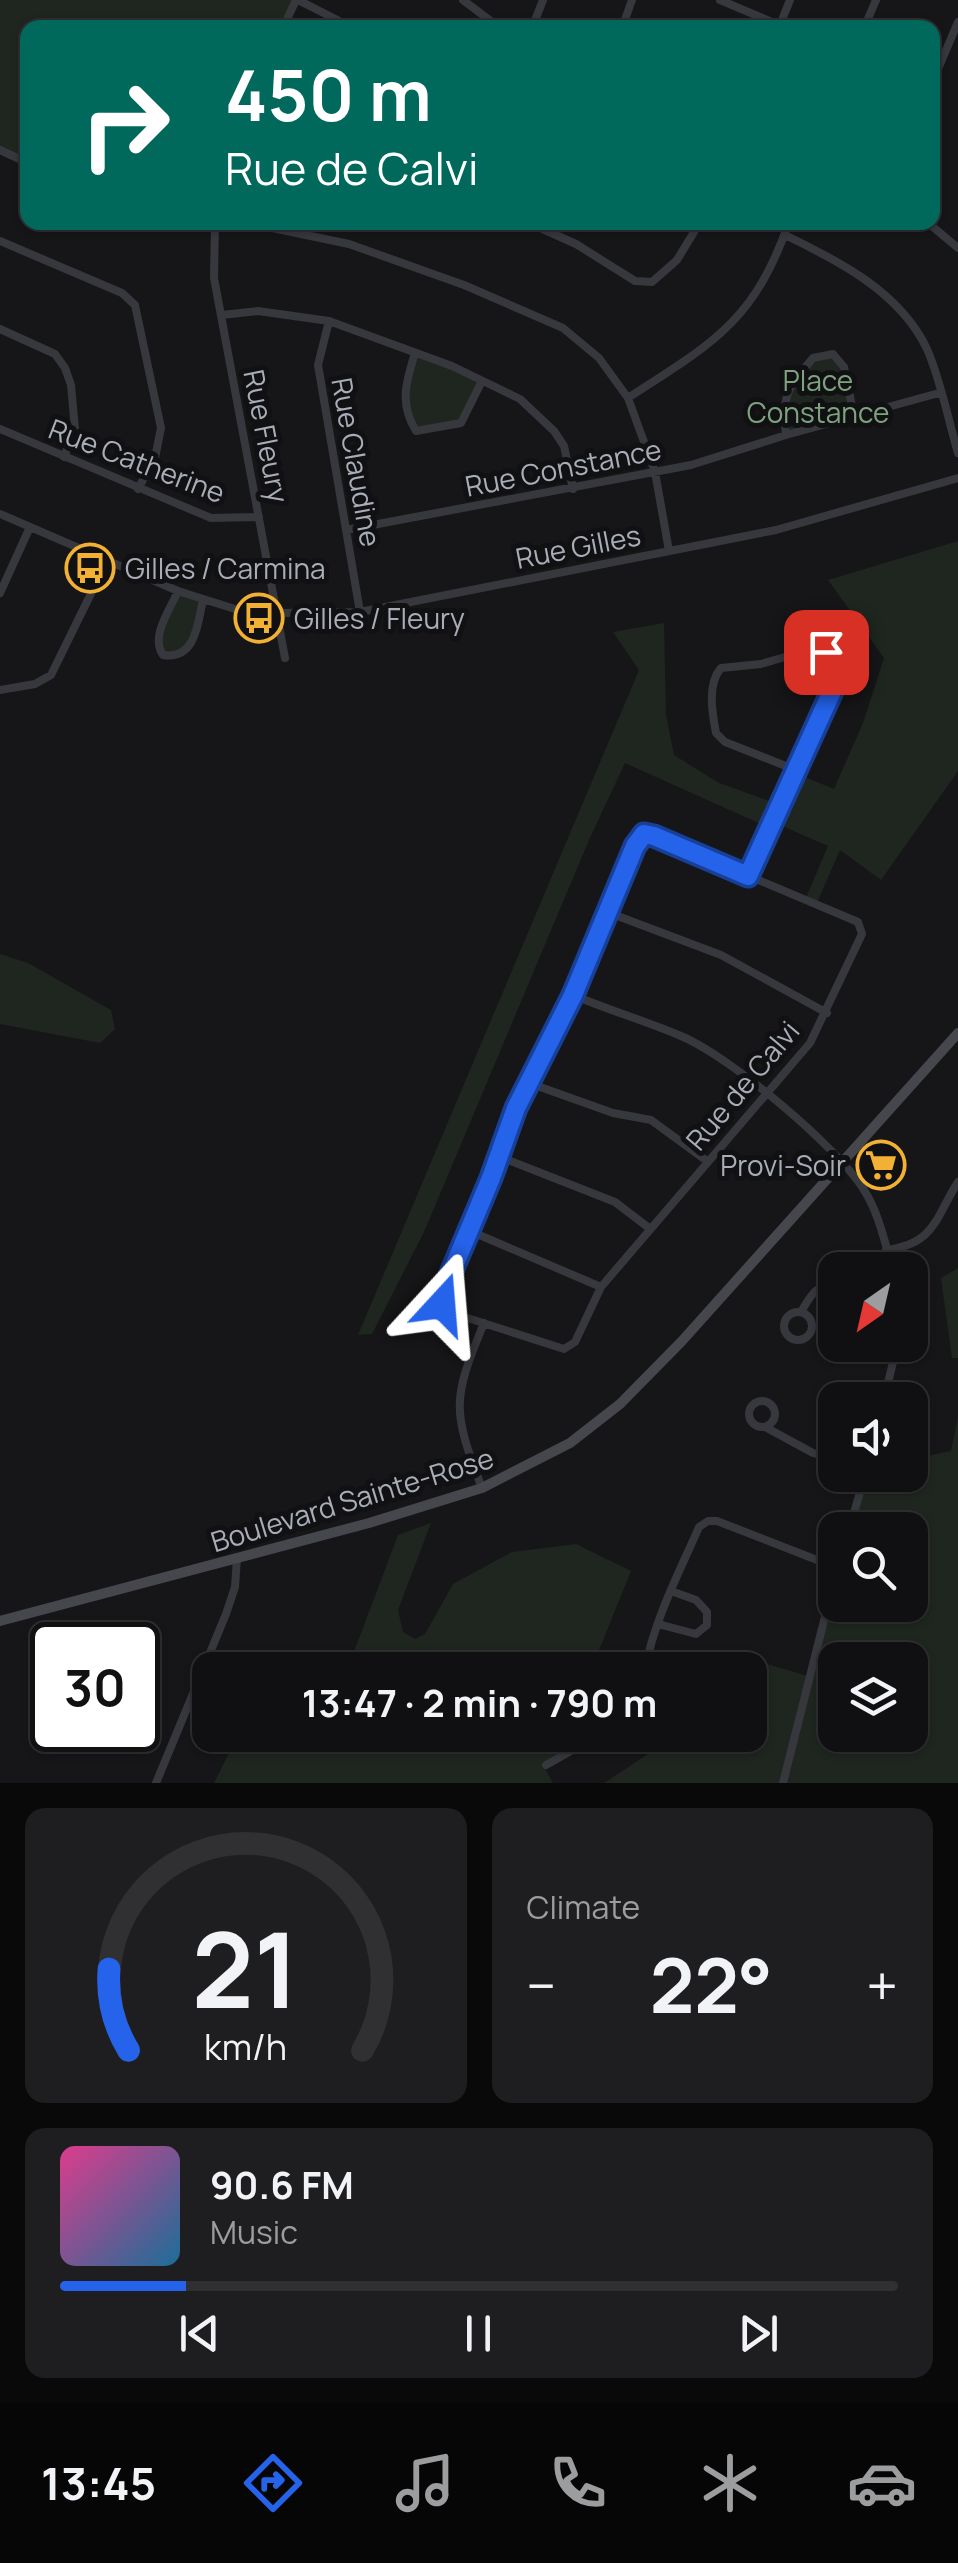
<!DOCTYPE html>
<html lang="en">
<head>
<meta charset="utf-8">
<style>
	body { margin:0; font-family:Manrope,sans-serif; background:#1e1e20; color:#f1f3f6; height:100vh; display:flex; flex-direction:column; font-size:38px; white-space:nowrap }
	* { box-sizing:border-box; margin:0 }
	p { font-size:32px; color:#9c9d9f }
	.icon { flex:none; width:55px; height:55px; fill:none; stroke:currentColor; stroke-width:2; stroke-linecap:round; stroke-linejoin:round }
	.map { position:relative; height:1783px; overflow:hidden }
	.panel { display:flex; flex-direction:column; gap:25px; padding:25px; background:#09090a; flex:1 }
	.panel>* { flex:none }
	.guide { position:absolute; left:20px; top:20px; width:920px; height:210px; border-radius:20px; box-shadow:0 2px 8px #0004,0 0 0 2px #303032; background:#00695c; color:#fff; overflow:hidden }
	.needle { width:65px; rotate:214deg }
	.tools { position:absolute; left:818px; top:1252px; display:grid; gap:20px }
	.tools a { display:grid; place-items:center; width:110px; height:110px; border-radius:20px; background:#101012; box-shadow:0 2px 8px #0004,0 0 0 2px #303032; font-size:50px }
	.speed { position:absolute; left:30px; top:1622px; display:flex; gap:20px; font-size:50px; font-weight:700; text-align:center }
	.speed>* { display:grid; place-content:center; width:130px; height:130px; border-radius:50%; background:#101012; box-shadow:0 2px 8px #0004,0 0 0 2px #303032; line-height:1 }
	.speed .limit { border:5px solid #111; border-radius:15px; background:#fff; color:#111 }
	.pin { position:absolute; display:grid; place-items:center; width:85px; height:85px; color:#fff; margin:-42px; border-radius:20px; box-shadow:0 5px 15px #0006 }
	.me { position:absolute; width:110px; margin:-55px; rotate:19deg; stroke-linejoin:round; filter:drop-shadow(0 0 8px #0008) }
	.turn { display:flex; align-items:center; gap:35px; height:210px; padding:0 40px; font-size:45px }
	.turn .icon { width:130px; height:130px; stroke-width:2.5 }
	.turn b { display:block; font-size:70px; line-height:85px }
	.big { font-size:75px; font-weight:700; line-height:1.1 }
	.panel .tile { flex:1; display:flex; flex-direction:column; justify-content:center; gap:15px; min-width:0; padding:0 35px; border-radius:20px; background:#1e1e20 }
	.panel .dial { align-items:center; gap:0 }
	.dial svg { height:260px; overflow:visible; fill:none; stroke:#303032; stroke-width:7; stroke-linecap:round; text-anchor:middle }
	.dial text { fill:#f1f3f6; stroke:none }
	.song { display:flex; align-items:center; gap:30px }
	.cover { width:120px; height:120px; border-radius:15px; background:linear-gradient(135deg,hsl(330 70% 55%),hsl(200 70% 35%)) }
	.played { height:10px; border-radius:5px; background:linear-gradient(90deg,#2563eb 15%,#303032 15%) }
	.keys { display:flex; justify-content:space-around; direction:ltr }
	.heat { display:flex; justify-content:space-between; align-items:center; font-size:55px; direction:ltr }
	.panel .tiles { flex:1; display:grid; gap:25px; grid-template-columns:1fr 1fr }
	.tile:last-child { grid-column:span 2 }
	.trip { position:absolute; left:192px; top:1652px; width:575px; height:100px; border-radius:20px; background:#101012; box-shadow:0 2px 8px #0004,0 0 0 2px #303032; font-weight:700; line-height:100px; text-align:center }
	.tabs { display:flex; height:160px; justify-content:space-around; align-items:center; background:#060607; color:#9c9d9f }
	.tabs .icon { width:70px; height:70px }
	.tabs .active { color:#2563eb }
	.tabs b { font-size:45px; color:#f1f3f6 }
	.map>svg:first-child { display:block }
</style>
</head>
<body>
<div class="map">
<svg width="958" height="1783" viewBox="0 0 958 1783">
	<rect width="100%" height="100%" fill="#161618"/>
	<path fill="#1e261f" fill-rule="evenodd" d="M0 0H296L284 27 28 28 27 163 0 150Z
		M415 353 482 381 461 423 417 431 403 392Z
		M833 354 844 367 854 416 786 435 788 387 813 358Z
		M958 541V771L881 880 840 850 816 905 805 900 828 846 773 822 795 773 834 789 863 723 884 658 828 580Z
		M178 591 203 599 186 651 163 655 158 635Z
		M664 623 666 715 674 755 719 783 775 803 765 826 625 763 589 840 424 1232 372 1334 358 1335 639 670 613 632Z
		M0 954 28 963 111 1010 115 1029 100 1043 0 1024Z
		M958 1268V1358H952L941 1278Z
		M958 1417V1783H604L677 1735H750V1670H733L740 1656 811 1677 835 1577V1605H910V1530H848L864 1475H910V1451L931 1455 951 1451ZM835 1660H910V1735H835Z
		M431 1523 398 1610 403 1632 415 1639 425 1634 453 1584 512 1552 576 1544 631 1571 591 1670H342L355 1649 398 1535Z
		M238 1735H584L585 1737 542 1763 553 1783H214Z"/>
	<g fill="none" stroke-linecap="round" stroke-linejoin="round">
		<path stroke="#37383d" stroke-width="8" d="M298 0 353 28
			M463 0 500 28
			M720 0 786 28
			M780 25 790 0
			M283 28 296 0
			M532 28 543 0
			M622 28 632 0
			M864 28 876 0
			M932 83 958 22
			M0 150 28 163
			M215 222 214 278 285 658
			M243 222 349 244 464 285 563 328 599 358 628 398 655 472 669 551
			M527 222 576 244 635 281 652 282 677 260 700 222
			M927 222 958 248
			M785 235C839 261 900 292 927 349 941 381 948 419 958 453
			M0 241 122 293 135 305 161 428 155 458 138 489
			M222 315 258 311 329 321 452 366 520 399 554 431 564 446 573 489
			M329 321 318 365 360 612
			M0 329 55 354 65 368 71 385 75 429 64 457
			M415 353C406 382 399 403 416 431L461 423 482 381
			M628 398C713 343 754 322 789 222
			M0 429 211 518 259 517
			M786 435C781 395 788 388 813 358L833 354 844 367 854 416
			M0 514 178 591 235 609 277 613 360 612 776 530 958 478
			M346 530 691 465 786 435 939 393
			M178 591C170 610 150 636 163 655 196 660 198 623 203 599
			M0 593 30 527
			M0 690 35 684 51 675 107 561
			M645 834 654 836 858 922 862 934 810 1043 601 1287 575 1342 564 1349 452 1313 442 1305 441 1297 491 1178 516 1108 573 995 635 846Z
			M748 876 838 678 837 662 826 652 813 649 761 664 721 668C707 684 712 712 716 733L725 742 796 770
			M607 912 721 955 827 1013
			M573 995C608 1010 646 1021 681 1036 729 1056 837 1146 864 1190 879 1213 885 1244 893 1270
			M529 1083 613 1113 651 1120 707 1161
			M498 1156 615 1202 649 1228
			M470 1231 601 1287
			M886 1250C935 1244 935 1218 958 1182
			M801 1312C811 1295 815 1286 835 1283
			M784 1326a14 14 0 1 1 28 0a14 14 0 1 1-28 0Z
			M884 1400 897 1345
			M749 1414a13 13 0 1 1 26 0a13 13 0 1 1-26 0Z
			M765 1427 813 1453 835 1459
			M482 1488C452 1410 452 1400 484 1323
			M849 1530 865 1475
			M658 1624 696 1634 707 1625V1612L696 1600 671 1591
			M645 1670C654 1620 679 1573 699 1527L708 1521H717L835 1567
			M546 1765 599 1735
			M156 1783 226 1614 235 1587 237 1558
			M783 1783 835 1577"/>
		<path stroke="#45474d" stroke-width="10" d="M0 1621 369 1523 482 1488 570 1443 620 1404 682 1341 958 1033"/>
	</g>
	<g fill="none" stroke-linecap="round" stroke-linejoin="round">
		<g stroke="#184099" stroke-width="25">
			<path id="route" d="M442 1304 441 1297 491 1178 516 1108 573 995 635 846 644 834 654 836 748 876 838 678V662L826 652"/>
		</g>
		<use href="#route" stroke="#2563eb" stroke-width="18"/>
	</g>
	<defs>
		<g id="bus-ring" transform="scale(2.5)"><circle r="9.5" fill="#111113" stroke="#f2b134" stroke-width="1.5"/><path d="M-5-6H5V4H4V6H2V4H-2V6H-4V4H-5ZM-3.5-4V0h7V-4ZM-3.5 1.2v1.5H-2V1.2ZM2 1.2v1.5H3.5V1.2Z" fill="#f2b134"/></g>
		<g id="supermarket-ring" transform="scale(2.5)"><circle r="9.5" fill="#111113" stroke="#f2b134" stroke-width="1.5"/><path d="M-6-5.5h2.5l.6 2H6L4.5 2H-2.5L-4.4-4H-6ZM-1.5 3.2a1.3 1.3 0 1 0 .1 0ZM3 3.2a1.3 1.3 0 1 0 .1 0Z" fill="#f2b134"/></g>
	</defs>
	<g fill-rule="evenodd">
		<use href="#bus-ring" x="90" y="568"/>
		<use href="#bus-ring" x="259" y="618"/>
		<use href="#supermarket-ring" x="881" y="1165"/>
	</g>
	<g text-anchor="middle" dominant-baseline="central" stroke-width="10" stroke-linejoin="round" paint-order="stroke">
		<g font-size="28" fill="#7fa381" stroke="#111113">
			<text x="818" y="380">Place<tspan x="818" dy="32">Constance</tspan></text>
		</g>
		<g font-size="28" fill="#a8adb8" stroke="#111113">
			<text transform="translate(267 436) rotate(79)">Rue Fleury</text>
			<text transform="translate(137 460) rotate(21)">Rue Catherine</text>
			<text transform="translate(357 462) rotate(80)">Rue Claudine</text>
			<text transform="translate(563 467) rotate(-11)">Rue Constance</text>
			<text transform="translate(578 546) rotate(-11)">Rue Gilles</text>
			<text transform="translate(742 1085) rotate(-50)">Rue de Calvi</text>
			<text transform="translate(352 1499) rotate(-17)">Boulevard Sainte-Rose</text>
		</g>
		<g font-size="28" fill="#a8adb8" stroke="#111113" text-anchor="start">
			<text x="125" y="568">Gilles / Carmina</text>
			<text x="294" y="618">Gilles / Fleury</text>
			<text x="846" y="1165" text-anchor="end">Provi-Soir</text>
		</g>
	</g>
</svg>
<div class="tools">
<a><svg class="needle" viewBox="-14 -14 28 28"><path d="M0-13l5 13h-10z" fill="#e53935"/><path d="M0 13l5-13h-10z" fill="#9c9d9f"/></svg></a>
<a><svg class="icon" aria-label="sound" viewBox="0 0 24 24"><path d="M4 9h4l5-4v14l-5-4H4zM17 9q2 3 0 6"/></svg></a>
<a><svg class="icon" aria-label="search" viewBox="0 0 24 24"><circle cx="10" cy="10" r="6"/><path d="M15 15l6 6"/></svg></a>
<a><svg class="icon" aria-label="layers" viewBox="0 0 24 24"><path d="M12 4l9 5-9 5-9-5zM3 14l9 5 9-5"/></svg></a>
</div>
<div class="speed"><div class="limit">30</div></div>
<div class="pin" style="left:826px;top:652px;background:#d93025"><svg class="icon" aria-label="arrive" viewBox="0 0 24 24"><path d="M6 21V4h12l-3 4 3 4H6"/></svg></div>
<svg class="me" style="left:442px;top:1304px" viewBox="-20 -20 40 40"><path d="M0-17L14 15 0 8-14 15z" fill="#2563eb" stroke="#fff" stroke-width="4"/></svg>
<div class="trip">13:47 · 2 min · 790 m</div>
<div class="guide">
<div class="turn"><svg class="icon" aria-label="right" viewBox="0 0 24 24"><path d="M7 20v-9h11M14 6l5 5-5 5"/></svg><div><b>450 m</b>Rue de Calvi</div></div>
</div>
</div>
<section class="panel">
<div class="tiles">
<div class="tile dial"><svg viewBox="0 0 100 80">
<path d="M14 69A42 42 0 1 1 86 69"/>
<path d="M14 69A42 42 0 0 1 8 44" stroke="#2563eb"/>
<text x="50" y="56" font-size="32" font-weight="700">21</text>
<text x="50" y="72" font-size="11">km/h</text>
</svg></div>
<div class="tile"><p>Climate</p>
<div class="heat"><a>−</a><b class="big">22°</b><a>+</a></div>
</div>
<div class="tile">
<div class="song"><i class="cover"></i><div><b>90.6 FM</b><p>Music</p></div></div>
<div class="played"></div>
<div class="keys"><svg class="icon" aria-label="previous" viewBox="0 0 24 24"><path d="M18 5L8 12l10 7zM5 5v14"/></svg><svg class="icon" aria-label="pause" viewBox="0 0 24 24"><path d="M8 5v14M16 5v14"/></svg><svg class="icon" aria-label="next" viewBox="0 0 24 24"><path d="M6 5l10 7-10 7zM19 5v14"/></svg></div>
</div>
</div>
</section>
<nav class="tabs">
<b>13:45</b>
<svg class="icon active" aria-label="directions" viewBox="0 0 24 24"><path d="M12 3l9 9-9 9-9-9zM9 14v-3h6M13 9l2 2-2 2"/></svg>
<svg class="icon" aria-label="music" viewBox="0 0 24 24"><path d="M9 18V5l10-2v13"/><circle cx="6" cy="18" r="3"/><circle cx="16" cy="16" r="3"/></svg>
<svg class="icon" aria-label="phone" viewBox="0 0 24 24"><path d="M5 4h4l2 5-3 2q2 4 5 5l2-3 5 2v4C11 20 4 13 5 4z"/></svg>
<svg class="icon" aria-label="climate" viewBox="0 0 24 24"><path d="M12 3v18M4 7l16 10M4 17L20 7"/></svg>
<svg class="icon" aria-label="car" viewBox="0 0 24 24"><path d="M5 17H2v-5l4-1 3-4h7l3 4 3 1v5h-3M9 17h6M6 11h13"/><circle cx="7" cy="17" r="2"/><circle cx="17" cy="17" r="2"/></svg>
</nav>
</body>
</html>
